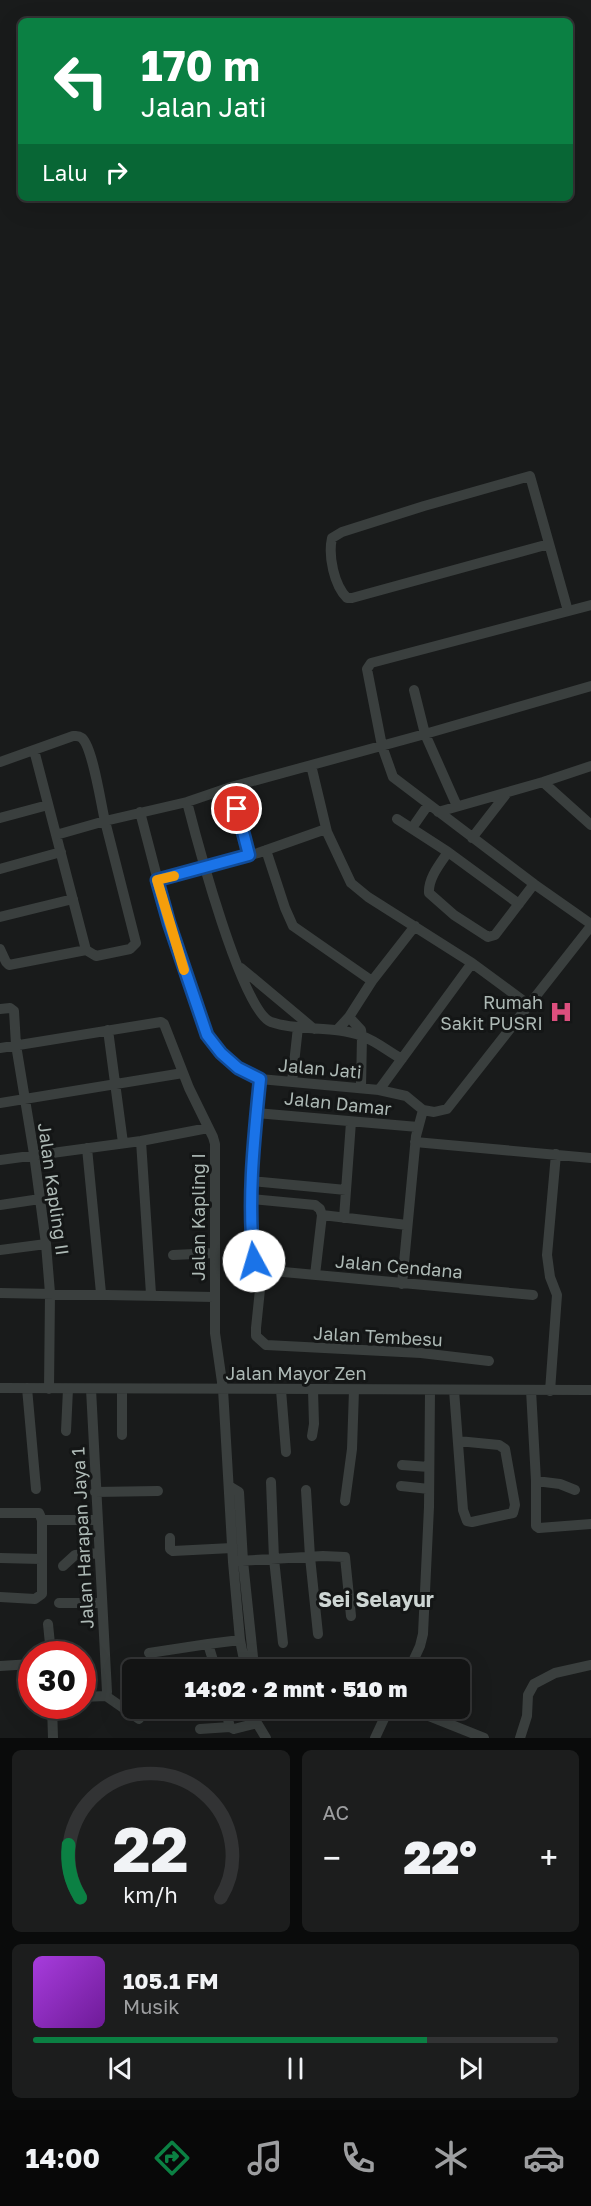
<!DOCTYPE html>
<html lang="id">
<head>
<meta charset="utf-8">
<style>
	body { margin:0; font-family:"Golos Text",sans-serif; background:#1c1d1d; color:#f1f3f6; height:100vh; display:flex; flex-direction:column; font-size:22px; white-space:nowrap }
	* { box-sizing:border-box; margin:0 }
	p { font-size:20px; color:#9d9ea0 }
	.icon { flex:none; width:33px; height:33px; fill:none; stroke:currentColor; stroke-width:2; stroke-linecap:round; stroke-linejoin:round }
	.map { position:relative; height:1738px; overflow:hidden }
	.details { display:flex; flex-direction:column; gap:12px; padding:12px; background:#0a0b0b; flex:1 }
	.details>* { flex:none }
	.banner { position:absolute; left:18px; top:18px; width:555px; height:183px; border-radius:9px; box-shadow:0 6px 24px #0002,0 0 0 2px #323334; background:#0b8043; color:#fff; overflow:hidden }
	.speed { position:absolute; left:18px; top:1641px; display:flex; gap:12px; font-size:30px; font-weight:700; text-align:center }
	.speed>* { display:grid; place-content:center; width:78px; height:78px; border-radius:50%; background:#131414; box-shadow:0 6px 24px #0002,0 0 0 2px #323334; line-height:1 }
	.speed .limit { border:9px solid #d22; background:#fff; color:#111 }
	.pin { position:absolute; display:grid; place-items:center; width:51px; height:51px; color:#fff; margin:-26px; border:3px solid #fff; border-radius:50%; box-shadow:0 2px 6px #0007 }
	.me { position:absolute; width:66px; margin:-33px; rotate:354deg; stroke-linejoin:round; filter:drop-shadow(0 0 4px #0008) }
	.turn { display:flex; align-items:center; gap:21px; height:126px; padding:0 24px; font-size:27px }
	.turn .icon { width:78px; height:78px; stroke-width:2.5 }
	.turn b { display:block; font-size:42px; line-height:51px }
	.then { display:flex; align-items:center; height:57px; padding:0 24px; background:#0003; gap:12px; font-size:22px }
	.big { font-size:45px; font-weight:800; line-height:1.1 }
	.details .widget { flex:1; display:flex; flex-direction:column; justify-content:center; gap:9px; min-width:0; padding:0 21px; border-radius:9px; background:#1c1d1d }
	.details .dial { align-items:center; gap:0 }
	.dial svg { height:156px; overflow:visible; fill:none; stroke:#323334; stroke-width:7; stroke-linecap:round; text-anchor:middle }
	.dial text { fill:#f1f3f6; stroke:none }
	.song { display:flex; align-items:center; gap:18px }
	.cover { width:72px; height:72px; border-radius:9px; background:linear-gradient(135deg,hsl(280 70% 55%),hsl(280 70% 35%)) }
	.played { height:6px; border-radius:3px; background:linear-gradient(90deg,#0b8043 75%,#323334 75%) }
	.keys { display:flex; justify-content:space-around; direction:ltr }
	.heat { display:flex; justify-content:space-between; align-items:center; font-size:33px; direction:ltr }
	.details .tiles { flex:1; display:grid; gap:12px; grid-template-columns:1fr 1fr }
	.widget:last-child { grid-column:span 2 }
	.trip { position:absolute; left:122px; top:1659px; width:348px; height:60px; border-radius:9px; background:#131414; box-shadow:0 6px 24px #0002,0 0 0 2px #323334; font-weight:800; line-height:60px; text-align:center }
	.tab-bar { display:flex; height:96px; justify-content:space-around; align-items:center; background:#080808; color:#9d9ea0 }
	.tab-bar .icon { width:42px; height:42px }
	.tab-bar .active { color:#0b8043 }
	.tab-bar b { font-size:27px; color:#f1f3f6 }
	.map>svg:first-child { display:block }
</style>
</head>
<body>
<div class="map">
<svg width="591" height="1738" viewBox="0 0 591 1738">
	<rect width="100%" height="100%" fill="#191b1b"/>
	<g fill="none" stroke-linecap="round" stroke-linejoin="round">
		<path stroke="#3a3f3e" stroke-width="10" d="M549 544 352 598H347C334 585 328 556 332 538L342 532 424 506 530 476 568 611
			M591 605 371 663 367 669 382 746 393 777 534 884 591 924
			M414 690 425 734 457 806
			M34 750 86 950 96 956 130 949 136 943 105 821 187 802 231 787 425 734 591 686
			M0 762 73 736C77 736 78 735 82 738 93 748 101 805 105 821L56 835
			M311 765 327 832 351 883 368 897 472 963
			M543 782 591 825
			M231 787 249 855
			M187 802C196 837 242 1012 271 1022 300 1032 334 1025 362 1036 376 1041 389 1052 402 1059
			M140 812 169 923 200 1019 207 1035 221 1053 239 1068 260 1079 379 1090 406 1096 423 1110 434 1112 447 1109 591 926
			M438 812 543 782 591 766
			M0 818 48 805
			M397 819 448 852 519 904
			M412 828 428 805
			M472 838 507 793
			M266 850 285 908 293 926 372 981
			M448 852C440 864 428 878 429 893L454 915 488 937 495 935 534 884
			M0 869 61 852
			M157 880 258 853 326 829
			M0 917 73 899
			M0 949 6 962 9 965 86 950
			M241 968 314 1029
			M0 1009 10 1008 14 1011 16 1045 34 1154 46 1244 50 1293 49 1389
			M349 1017 361 1030 362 1036 361 1088
			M108 1030 123 1143
			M337 1030 349 1017 372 981 415 926
			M0 1048 161 1022 164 1024 189 1088 213 1137 215 1144V1333L223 1389 233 1562 240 1640 246 1670
			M260 1079 251 1199V1239L254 1261 262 1270
			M292 1082 298 1027
			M379 1090 472 963 529 1005
			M0 1103 183 1073
			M256 1113 418 1127
			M141 1141 151 1294
			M415 1142 591 1158
			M87 1148 101 1293
			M0 1160 141 1141 208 1128
			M252 1181 346 1190
			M251 1199 315 1205 320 1209 322 1215
			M0 1205 40 1199
			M344 1218 351 1122
			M0 1250 46 1244
			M173 1255 215 1253
			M262 1270 256 1328V1336L266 1345 421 1353 489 1361
			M262 1270 533 1295
			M315 1275 322 1215 407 1225
			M402 1284 416 1136 423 1110
			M0 1293 214 1297
			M0 1388 591 1390
			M27 1388 36 1489
			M281 1390 286 1452
			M454 1390 463 1510 467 1521 472 1522 513 1513 515 1505 505 1449 499 1445 458 1441
			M531 1390 536 1481 560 1484 575 1490
			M550 1391 557 1295 550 1277 547 1255 556 1154
			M66 1431 68 1389
			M122 1435V1390
			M312 1436 314 1424 313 1390
			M402 1465 429 1467
			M536 1481V1526L539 1528 591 1524
			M271 1482 274 1559 283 1643
			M229 1486 239 1492 243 1561 253 1657
			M401 1486 429 1489
			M306 1490 310 1557 318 1634
			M95 1492 158 1491
			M345 1501 352 1449 354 1390
			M0 1513H39L42 1520
			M170 1538V1549L173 1551 232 1548
			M0 1558 41 1559
			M237 1561 323 1556 345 1557 351 1616
			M63 1566 75 1555 99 1553
			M0 1597 35 1599 42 1594V1520H97
			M59 1603H102
			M48 1624 51 1654
			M208 1644 240 1640
			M149 1653 208 1644 216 1670
			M0 1666 32 1664
			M409 1670 420 1646 423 1634 429 1507 430 1391
			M106 1696 139 1719
			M82 1697 106 1696 107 1692 91 1389
			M52 1706 53 1738
			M225 1708 230 1727
			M254 1708 257 1723 266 1738
			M409 1708 484 1738
			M200 1729 230 1727 234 1729 257 1723
			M375 1738 389 1708
			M520 1738 527 1716 528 1695 534 1684 555 1673 591 1665"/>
	</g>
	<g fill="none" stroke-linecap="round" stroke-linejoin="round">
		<g stroke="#114b97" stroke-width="15">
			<path id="route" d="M237 809 249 855 157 880 169 923 207 1035 221 1053 238 1068 260 1079C254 1139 247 1201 254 1261"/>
		</g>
		<use href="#route" stroke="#1a73e8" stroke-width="10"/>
		<path stroke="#f59e0b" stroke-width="10" d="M174 876 157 880 184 970"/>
	</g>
	<defs>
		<g id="hospital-bare" transform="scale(1.8)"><path d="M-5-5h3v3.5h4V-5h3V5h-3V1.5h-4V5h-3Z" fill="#dc4f7e" stroke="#141616" stroke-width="2.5" paint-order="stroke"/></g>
	</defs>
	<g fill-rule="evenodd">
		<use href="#hospital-bare" x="561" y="1012"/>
	</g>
	<g text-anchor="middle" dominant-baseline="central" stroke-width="6" stroke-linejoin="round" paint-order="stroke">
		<g font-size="18" fill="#adb9b5" stroke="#141616" text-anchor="end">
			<text x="543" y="1002">Rumah<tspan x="543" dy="21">Sakit PUSRI</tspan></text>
		</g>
		<g font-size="18" fill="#adb9b5" stroke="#141616">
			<text transform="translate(320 1068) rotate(5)">Jalan Jati</text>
			<text transform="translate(338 1103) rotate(6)">Jalan Damar</text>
			<text transform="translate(54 1189) rotate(82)">Jalan Kapling II</text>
			<text transform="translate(198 1217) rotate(-90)">Jalan Kapling I</text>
			<text transform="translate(399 1266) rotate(5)">Jalan Cendana</text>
			<text transform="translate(378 1336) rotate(3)">Jalan Tembesu</text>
			<text x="296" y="1373">Jalan Mayor Zen</text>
			<text transform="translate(82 1538) rotate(-93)">Jalan Harapan Jaya 1</text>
		</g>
		<g font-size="21" font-weight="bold" fill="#cdd5d3" stroke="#141616">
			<text x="376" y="1599">Sei Selayur</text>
		</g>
	</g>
</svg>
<div class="speed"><div class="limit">30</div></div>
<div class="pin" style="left:237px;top:809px;background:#d93025"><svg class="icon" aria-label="arrive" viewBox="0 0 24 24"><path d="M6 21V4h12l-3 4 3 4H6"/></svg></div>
<svg class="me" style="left:254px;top:1261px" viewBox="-20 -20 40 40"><circle r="19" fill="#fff"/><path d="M0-13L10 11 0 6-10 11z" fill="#1a73e8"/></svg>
<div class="trip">14:02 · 2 mnt · 510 m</div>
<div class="banner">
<div class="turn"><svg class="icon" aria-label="left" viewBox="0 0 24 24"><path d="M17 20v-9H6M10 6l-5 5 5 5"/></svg><div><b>170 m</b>Jalan Jati</div></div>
<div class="then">Lalu<svg class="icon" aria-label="right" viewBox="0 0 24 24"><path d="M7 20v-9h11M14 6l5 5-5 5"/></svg></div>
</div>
</div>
<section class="details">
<div class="tiles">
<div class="widget dial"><svg viewBox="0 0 100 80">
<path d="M14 69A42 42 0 1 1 86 69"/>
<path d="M14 69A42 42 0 0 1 8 42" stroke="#0b8043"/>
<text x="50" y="56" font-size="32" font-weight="700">22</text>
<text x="50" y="72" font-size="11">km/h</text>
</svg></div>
<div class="widget"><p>AC</p>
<div class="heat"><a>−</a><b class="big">22°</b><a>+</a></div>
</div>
<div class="widget">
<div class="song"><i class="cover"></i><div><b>105.1 FM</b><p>Musik</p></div></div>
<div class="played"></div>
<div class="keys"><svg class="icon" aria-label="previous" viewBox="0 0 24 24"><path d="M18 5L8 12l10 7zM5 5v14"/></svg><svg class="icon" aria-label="pause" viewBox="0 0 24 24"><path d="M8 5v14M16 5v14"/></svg><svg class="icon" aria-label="next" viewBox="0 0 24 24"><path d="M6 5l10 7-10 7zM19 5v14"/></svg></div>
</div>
</div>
</section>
<nav class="tab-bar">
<b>14:00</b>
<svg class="icon active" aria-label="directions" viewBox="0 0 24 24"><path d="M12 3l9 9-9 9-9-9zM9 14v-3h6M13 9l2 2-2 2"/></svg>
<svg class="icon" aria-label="music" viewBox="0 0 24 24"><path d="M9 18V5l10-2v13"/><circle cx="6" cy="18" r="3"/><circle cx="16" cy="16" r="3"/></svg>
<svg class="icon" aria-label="phone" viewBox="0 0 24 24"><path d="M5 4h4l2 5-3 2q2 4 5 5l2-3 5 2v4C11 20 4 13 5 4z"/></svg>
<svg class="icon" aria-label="climate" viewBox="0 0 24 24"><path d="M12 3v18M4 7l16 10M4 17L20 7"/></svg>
<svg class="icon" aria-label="car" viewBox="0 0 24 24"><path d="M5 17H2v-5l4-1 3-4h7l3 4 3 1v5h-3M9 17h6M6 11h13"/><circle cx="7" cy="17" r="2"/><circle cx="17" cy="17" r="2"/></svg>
</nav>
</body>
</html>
